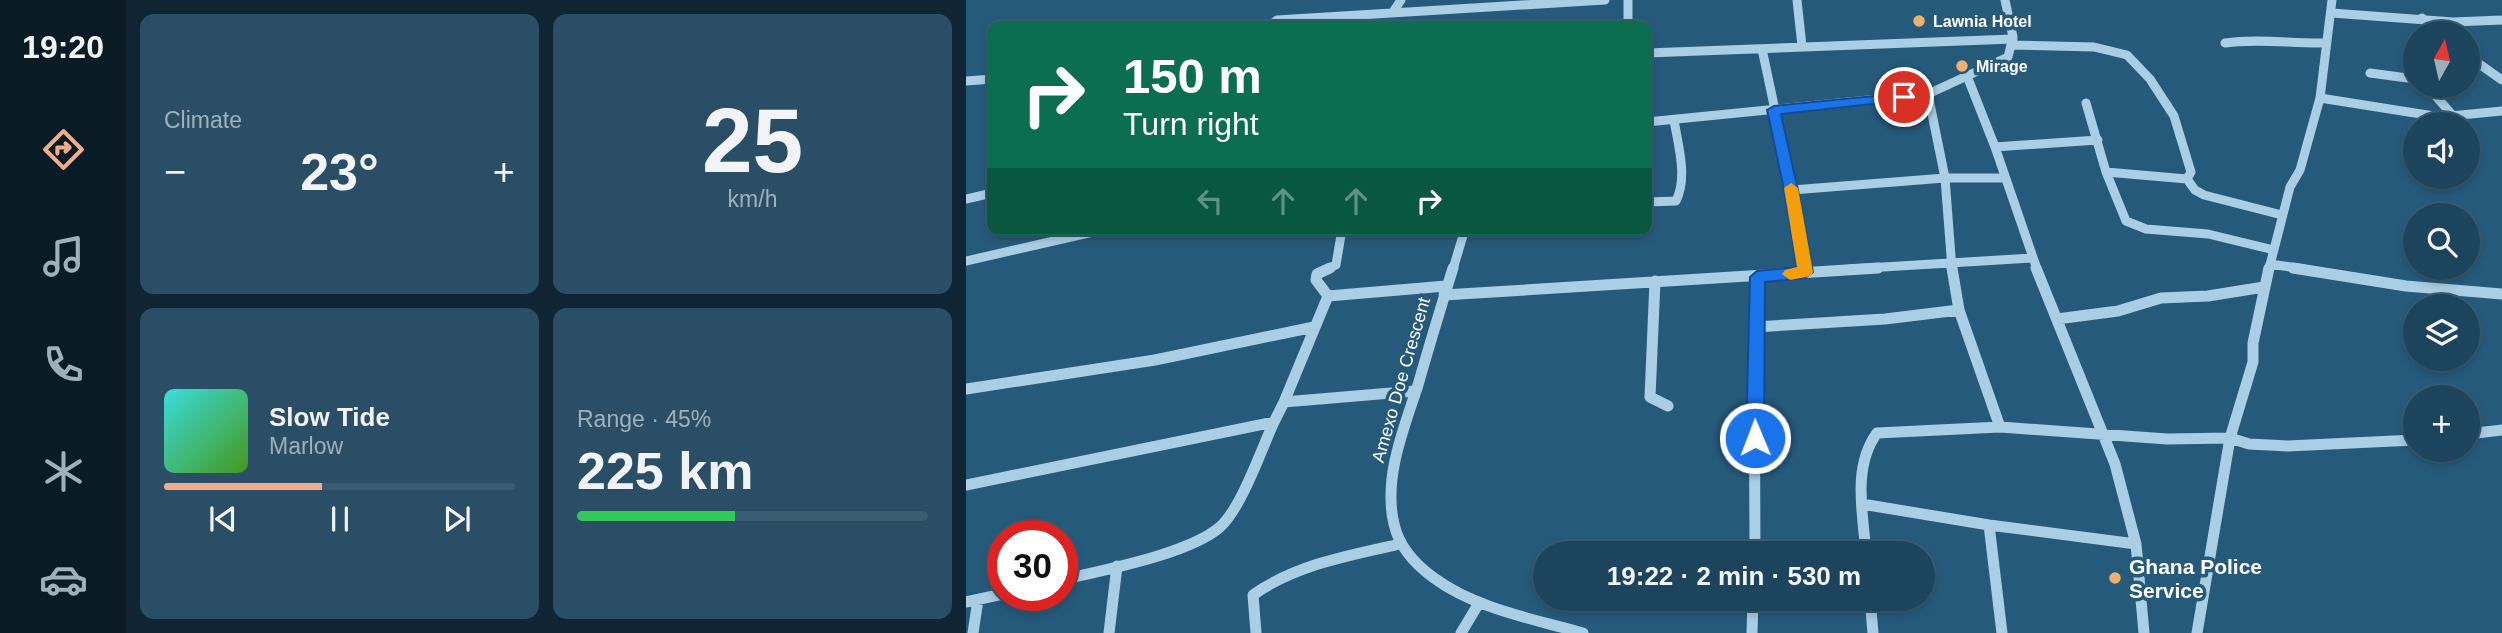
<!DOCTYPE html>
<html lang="en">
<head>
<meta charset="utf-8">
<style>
	body { margin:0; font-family:Helvetica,sans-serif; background:#294e65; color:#f1f3f6; height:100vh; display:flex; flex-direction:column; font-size:26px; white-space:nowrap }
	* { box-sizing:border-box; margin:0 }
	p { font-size:23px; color:#a0b0bb }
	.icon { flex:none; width:38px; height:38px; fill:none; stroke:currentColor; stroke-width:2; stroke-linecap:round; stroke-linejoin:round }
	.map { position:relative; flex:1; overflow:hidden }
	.details { display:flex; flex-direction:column; gap:14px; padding:14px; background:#0f2533; width:840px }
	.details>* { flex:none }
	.guide { position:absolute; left:21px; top:21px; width:665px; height:214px; border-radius:14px; box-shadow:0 4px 10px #0003,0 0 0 2px #3a5c72; background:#0b6e4f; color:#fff; overflow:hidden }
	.needle { width:46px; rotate:8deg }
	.tools { position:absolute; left:1437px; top:21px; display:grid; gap:14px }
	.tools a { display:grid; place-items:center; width:77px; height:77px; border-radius:50%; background:#1c445c; box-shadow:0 4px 10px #0003,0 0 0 2px #3a5c72; font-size:35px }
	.speed { position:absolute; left:21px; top:520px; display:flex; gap:14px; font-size:35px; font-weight:700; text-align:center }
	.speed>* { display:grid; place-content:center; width:91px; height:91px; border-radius:50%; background:#1c445c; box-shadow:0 4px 10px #0003,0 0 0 2px #3a5c72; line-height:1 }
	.speed .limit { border:10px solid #d22; background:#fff; color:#111 }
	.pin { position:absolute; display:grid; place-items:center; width:60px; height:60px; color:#fff; margin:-30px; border:4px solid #fff; border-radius:50%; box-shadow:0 2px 7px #0007 }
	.me { position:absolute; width:77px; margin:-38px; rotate:359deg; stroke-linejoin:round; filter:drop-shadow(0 0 5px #0008) }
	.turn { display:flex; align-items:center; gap:24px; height:147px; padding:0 21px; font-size:32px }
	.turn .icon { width:91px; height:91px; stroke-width:2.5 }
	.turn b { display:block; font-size:49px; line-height:60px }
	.lanes { display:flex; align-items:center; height:66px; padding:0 21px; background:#0003; justify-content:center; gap:35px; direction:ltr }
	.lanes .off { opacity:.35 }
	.big { font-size:52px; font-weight:700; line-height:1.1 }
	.details .tile { flex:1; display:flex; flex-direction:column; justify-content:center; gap:10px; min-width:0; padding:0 24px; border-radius:14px; background:#294e65 }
	.details .dial { align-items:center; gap:0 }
	.dial b { font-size:91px; line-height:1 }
	.song { display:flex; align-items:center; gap:21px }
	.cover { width:84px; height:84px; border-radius:10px; background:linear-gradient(135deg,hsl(180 70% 55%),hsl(100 70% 35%)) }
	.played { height:7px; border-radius:4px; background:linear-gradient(90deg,#eead8d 45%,#3a5c72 45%) }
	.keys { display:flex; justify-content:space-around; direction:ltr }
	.heat { display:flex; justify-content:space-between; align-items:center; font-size:38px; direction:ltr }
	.charge { height:10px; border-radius:5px; background:linear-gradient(90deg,#34c759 45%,#3a5c72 0) }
	.details .tiles { flex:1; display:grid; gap:14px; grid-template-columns:repeat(2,1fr) }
	.trip { position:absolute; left:567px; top:541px; width:402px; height:70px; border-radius:35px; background:#1c445c; box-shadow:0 4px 10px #0003,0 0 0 2px #3a5c72; font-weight:700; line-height:70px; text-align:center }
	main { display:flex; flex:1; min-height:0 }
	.tab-bar { display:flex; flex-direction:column; width:126px; justify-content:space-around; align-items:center; background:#0b1b25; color:#a0b0bb }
	.tab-bar .icon { width:49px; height:49px }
	.tab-bar .active { color:#eead8d }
	.tab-bar b { font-size:32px; color:#f1f3f6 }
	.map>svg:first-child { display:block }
</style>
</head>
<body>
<main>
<nav class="tab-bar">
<b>19:20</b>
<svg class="icon active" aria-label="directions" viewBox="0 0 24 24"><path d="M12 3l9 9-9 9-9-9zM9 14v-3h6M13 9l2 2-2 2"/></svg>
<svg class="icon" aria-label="music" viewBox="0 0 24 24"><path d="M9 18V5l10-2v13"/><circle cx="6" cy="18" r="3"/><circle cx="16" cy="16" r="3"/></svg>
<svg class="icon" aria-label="phone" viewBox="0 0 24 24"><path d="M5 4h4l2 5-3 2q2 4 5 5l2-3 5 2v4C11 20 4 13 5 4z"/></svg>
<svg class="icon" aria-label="climate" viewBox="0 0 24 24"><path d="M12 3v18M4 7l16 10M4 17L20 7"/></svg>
<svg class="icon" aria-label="car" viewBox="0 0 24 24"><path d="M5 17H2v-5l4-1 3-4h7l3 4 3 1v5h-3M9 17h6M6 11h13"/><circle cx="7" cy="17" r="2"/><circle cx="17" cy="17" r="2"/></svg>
</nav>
<section class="details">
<div class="tiles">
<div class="tile"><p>Climate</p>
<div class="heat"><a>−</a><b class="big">23°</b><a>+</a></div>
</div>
<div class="tile dial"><b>25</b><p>km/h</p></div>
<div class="tile">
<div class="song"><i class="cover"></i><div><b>Slow Tide</b><p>Marlow</p></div></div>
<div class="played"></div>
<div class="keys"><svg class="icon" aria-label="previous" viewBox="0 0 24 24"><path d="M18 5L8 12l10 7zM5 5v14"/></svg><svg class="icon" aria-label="pause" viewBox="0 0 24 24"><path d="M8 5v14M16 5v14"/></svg><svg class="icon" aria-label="next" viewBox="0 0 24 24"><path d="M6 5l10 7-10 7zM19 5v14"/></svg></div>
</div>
<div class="tile"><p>Range · 45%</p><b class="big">225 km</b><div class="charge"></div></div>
</div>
</section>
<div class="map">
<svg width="1536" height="633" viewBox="0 0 1536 633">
	<rect width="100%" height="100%" fill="#265a7b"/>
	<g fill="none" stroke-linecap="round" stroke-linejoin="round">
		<path stroke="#aacee4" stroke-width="9" d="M662 0V26
			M831 0 836 46
			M427 12 435 0
			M1366 13 1487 22 1536 20
			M1456 18 1471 33
			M304 26 311 20 639 0
			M1259 43C1293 38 1326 44 1360 43
			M1046 45 1128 47 1161 55 1184 79 1208 116 1225 172 1221 179
			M796 49 826 190 839 269
			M681 53 1047 39
			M1502 56 1536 80
			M1404 73 1449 79
			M1001 76 1029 147 1071 269
			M0 81 26 79
			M1461 86 1488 117
			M962 94 979 178 986 269
			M1354 98 1474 117 1536 111
			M1120 103 1140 172 1160 221 1180 229 1242 234 1308 250
			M681 122 962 94 1042 57 1047 37 1039 0
			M1029 147 1132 140
			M1140 172 1221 179 1229 190 1238 195 1316 215
			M826 190 979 178H1039
			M0 199 26 193
			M681 202 710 201C722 177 712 145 708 120
			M0 261 140 229
			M1304 264 1338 269
			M361 269 370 265 376 229
			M487 269 499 229
			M884 269 1066 258
			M1303 269 1324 187 1334 170 1354 98 1366 0"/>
		<path stroke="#aacee4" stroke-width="11" d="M487 268C475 307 463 346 452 385 438 428 417 478 428 524 433 547 450 565 468 578 510 609 568 619 617 633
			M838 268 839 272
			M986 268 993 310 1034 427
			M1070 268 1149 464 1170 544 1178 633
			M1327 268 1440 286 1536 294
			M689 281 684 397 702 406
			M478 295 912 268
			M362 296 318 402 449 391
			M362 296 480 286
			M362 296 350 280 351 274 364 268
			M1091 319 1152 311 1195 298 1242 296 1298 287
			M788 327 919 319 993 310
			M0 389 189 360 348 327
			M1502 434 1536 430
			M0 485 308 422 318 402
			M896 504 1023 525 1170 544
			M1023 525 1036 633
			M789 553 788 327 791 277
			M900 553C897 514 886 467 911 433L1034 427 1201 439 1264 438 1283 444 1322 446 1449 440
			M96 580C137 570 223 554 254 527 276 507 295 450 308 422
			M904 598 907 633
			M0 602 37 594
			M7 633 12 600
			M143 633 151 566
			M290 633 287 595C329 565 384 555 434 544
			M495 633 513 603
			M786 633 787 598
			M1231 633 1264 438 1287 362V343L1303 268"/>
	</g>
	<path fill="#1a73e8" stroke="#114b97" stroke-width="2" d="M938 93 942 94V100L815 114 832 190 847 272 839 278 799 282 798 438 795 443 789 445 782 443 780 438 784 277 791 271 831 267 818 190 801 110 808 106Z"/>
	<path fill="#f59e0b" d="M825 183 832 188 847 272 845 276 824 280 816 274 819 270 831 267 818 188Z"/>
	<g fill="#edb26f" stroke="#265a7b" stroke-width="2.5">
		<circle cx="953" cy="21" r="7"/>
		<circle cx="996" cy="66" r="7"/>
		<circle cx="1149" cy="578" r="7"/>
	</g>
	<g text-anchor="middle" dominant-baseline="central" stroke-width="7" stroke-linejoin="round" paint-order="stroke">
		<g font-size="16" font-weight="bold" fill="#fff" stroke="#265a7b" text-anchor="start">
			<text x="967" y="21">Lawnia Hotel</text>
			<text x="1010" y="66">Mirage</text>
		</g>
		<g font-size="18" fill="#fff" stroke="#265a7b">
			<text transform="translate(435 380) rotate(-74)">Amexo Doe Crescent</text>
		</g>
		<g font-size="21" font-weight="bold" fill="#fff" stroke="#265a7b" text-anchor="start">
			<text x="1163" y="566">Ghana Police<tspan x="1163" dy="24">Service</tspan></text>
		</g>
	</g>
</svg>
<div class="tools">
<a><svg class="needle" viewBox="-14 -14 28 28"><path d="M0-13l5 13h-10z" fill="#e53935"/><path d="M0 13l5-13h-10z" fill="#a0b0bb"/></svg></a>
<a><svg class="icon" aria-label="sound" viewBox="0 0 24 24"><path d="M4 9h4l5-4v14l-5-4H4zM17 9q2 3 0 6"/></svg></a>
<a><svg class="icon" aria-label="search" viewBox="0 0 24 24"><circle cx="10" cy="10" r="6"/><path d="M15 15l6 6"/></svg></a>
<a><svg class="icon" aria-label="layers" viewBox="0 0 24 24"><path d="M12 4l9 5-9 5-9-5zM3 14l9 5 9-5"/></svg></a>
<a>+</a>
</div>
<div class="speed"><div class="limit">30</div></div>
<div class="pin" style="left:938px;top:97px;background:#d93025"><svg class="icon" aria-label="arrive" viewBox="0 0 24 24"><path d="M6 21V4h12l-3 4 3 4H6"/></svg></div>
<svg class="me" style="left:789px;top:438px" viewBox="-20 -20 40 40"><circle r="17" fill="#1a73e8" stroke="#fff" stroke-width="3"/><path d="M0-11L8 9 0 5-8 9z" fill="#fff"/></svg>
<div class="trip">19:22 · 2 min · 530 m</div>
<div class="guide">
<div class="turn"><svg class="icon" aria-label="right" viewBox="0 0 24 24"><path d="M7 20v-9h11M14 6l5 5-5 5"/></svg><div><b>150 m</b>Turn right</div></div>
<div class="lanes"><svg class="icon off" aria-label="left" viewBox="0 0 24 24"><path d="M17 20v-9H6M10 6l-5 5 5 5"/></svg><svg class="icon off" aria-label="ahead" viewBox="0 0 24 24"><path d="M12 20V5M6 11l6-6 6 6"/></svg><svg class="icon off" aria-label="ahead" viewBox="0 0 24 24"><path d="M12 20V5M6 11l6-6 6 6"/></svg><svg class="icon" aria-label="right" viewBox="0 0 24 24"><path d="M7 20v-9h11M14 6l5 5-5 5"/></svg></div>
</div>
</div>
</main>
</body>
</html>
